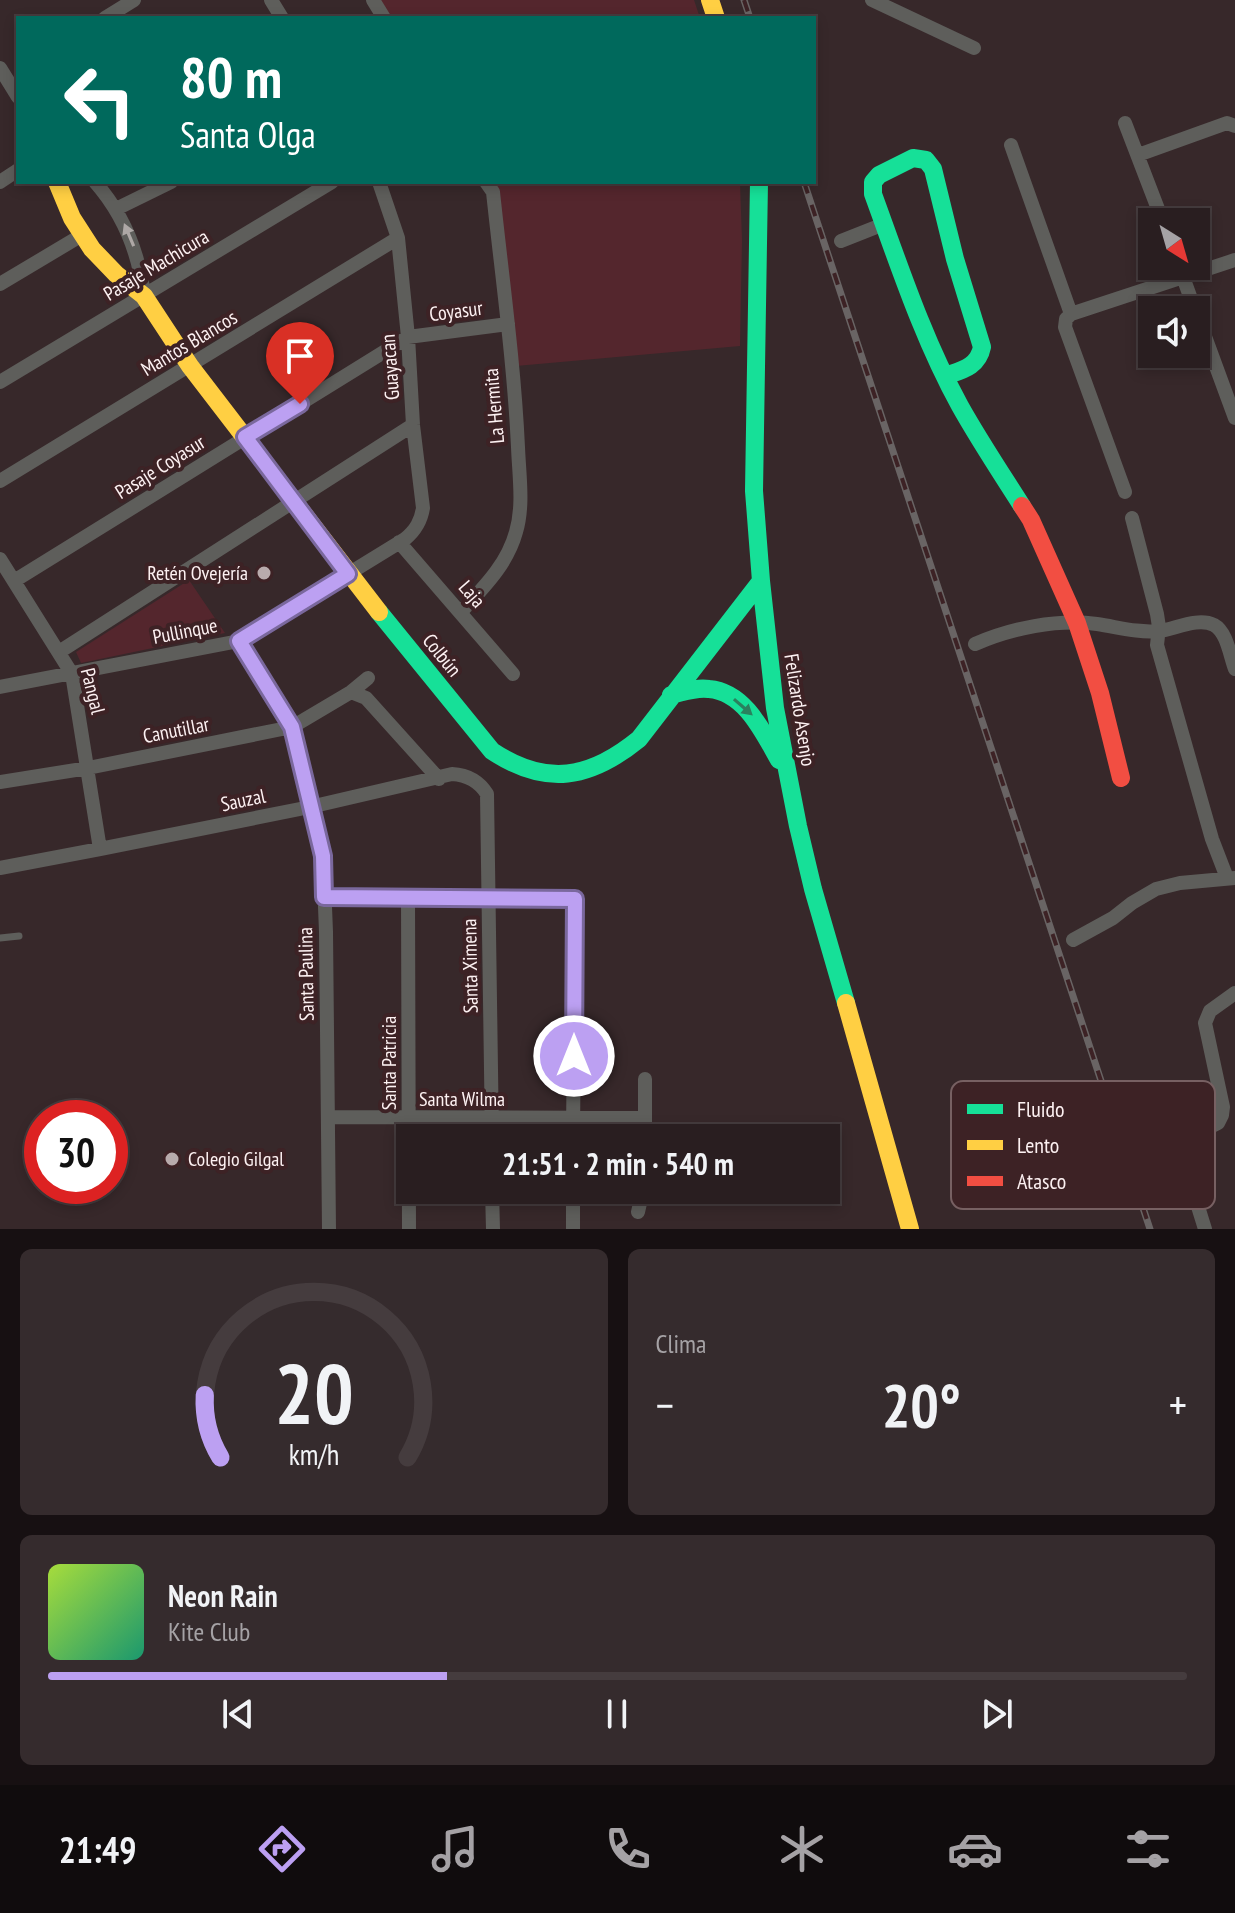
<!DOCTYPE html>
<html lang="es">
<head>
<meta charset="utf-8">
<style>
	body { margin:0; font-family:"PT Sans Narrow",sans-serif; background:#352b2d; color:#f1f3f6; height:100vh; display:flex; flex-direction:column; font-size:30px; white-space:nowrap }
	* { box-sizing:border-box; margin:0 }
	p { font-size:26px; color:#a5a2a5 }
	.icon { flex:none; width:44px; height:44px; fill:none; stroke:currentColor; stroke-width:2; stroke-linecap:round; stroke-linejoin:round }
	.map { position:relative; height:1229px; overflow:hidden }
	.side { display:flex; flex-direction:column; gap:20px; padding:20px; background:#171012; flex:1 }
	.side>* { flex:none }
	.hud { position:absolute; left:16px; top:16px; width:800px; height:168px; border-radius:0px; box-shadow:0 4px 12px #0003,0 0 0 2px #453c3e; background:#00695c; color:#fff; overflow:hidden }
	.needle { width:52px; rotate:143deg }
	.fabs { position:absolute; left:1138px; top:208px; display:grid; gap:16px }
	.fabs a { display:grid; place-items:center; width:72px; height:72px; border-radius:0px; background:#291e20; box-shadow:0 4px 12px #0003,0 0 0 2px #453c3e; font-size:40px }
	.speed { position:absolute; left:24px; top:1100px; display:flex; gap:16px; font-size:40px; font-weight:700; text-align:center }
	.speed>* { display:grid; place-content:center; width:104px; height:104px; border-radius:50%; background:#291e20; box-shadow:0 4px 12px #0003,0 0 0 2px #453c3e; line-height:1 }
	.speed .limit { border:12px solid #d22; background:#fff; color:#111 }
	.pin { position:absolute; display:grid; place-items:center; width:68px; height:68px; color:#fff; margin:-82px -34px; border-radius:50% 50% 50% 0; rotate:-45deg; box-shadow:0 0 8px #0007 }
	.pin .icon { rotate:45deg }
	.me { position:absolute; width:88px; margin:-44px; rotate:0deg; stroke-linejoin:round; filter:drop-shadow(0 0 6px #0008) }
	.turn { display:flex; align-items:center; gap:28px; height:168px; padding:0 32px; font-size:36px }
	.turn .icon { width:104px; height:104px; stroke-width:2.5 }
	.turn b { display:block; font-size:56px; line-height:68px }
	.big { font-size:60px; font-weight:600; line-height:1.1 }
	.side .widget { flex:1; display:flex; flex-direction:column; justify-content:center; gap:12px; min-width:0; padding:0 28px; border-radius:12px; background:#352b2d }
	.side .dial { align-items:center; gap:0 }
	.dial svg { height:208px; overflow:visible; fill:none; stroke:#453c3e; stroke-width:7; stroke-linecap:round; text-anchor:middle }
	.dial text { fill:#f1f3f6; stroke:none }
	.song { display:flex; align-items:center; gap:24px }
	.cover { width:96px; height:96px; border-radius:12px; background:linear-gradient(135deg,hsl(80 70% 55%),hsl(160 70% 35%)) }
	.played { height:8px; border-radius:4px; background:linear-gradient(90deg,#bca0f2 35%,#453c3e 35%) }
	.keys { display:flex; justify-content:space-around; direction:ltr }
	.heat { display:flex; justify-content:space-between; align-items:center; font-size:44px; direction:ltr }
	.side .tiles { flex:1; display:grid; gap:20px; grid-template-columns:1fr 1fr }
	.widget:last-child { grid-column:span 2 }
	.trip { position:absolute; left:396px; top:1124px; width:444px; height:80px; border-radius:0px; background:#291e20; box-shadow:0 4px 12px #0003,0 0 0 2px #453c3e; font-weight:600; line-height:80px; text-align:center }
	.dock { display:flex; height:128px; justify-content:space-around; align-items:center; background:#100c0d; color:#a5a2a5 }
	.dock .icon { width:56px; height:56px }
	.dock .on { color:#bca0f2 }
	.dock b { font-size:36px; color:#f1f3f6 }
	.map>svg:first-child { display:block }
</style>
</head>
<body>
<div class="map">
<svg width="1235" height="1229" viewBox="0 0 1235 1229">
	<rect width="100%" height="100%" fill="#37282a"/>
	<path fill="#54262d" d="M380 0H694L700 18H390Z
		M489 182H740L742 240 740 346 516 366Z
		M189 580 225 633 81 663 76 652Z"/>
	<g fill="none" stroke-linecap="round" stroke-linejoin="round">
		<path stroke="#5e5e5b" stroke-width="7" d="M0 938 19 936"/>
		<path stroke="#5e5e5b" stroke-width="14" d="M271 0 282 18
			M373 0 384 18
			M872 0 974 48
			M105 18 134 0
			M0 68 18 97
			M1125 123 1163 222
			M1011 145 1071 314
			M1138 155 1227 123 1235 126
			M0 182 18 170
			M95 182C124 215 139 252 144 296
			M116 209 171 182
			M841 241 884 224
			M1179 266 1195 310
			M0 284 82 235
			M1196 312 1235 418
			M0 382 332 182
			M0 481 398 238
			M1125 492 1065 327 1066 319 1071 314 1235 260
			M1132 518 1157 614 1159 627 1157 645 1212 839 1227 878
			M399 542 513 674
			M0 559 72 674 100 849
			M14 581 408 337 508 324
			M461 612C483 588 507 565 516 532 524 505 519 475 518 447 514 362 502 277 493 192L486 182
			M239 641 292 727 323 856 326 932 329 1229
			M975 644C1012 628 1056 619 1097 624 1118 627 1137 633 1159 631 1175 629 1198 617 1214 625 1227 632 1230 656 1235 669
			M59 652 413 425
			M0 687 239 641 405 539C416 530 421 521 423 508L413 425 408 337 398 238 379 182
			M351 692 366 698 439 779
			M0 782 88 768 292 727 351 692 368 678
			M0 868 100 849 310 807 452 774C468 775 479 781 487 794L492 1138
			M324 897 575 899 573 1138
			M408 897 409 1229
			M1073 940 1113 918 1132 903 1156 889 1180 883 1235 878
			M645 1079V1138
			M328 1117 645 1118
			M1176 1136 1205 1229
			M1140 1145 1204 1130 1218 1123 1222 1115 1223 1107 1205 1023 1210 1011 1235 993
			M492 1190 493 1229
			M638 1212 643 1190
			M573 1229V1190"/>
		<path stroke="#16e098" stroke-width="18" d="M759 182 754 491 761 581 775 708 798 826 813 889 846 1003
			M945 376C962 370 978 367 982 347L955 259 933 169 926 160 913 158 879 175 873 182V194C899 265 923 339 960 406 979 440 1001 473 1022 506
			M379 612 492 751C546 787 590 779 639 739L761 581
			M671 695C684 692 696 687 709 689 745 692 763 732 779 760"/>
		<path stroke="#ffcf43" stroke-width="18" d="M710 0 716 18
			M57 182 72 218 92 249 116 274 144 296 190 366 379 612
			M846 1003 910 1229"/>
		<path stroke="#f24e42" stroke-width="18" d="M1022 506 1031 520 1077 623 1100 693 1121 778"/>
		<g stroke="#696464" stroke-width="7">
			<path id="rail" d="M744 0 750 18
				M804 182 1150 1229"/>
		</g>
		<use href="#rail" stroke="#3d2225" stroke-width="4" stroke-dasharray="12" stroke-linecap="butt"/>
	</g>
	<defs><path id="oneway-solid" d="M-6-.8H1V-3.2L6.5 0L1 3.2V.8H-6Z" transform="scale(2)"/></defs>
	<use fill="#aea8a6" href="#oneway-solid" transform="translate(129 235) rotate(-113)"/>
	<use fill="#2a815e" href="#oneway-solid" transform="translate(743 707) rotate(41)"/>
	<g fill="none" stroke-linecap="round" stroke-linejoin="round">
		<g stroke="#7a689d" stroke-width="20">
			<path id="route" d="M300 404 245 437 348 574 239 641 292 727 323 856 324 897 575 899 574 1056"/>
		</g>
		<use href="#route" stroke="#bca0f2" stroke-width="14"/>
	</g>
	<g fill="#b8abac" stroke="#3d2225" stroke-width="3">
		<circle cx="264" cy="573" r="8"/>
		<circle cx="172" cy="1159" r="8"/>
	</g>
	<g text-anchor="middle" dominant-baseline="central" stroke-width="8" stroke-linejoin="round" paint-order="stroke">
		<g font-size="20" fill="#fdf1f2" stroke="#3d2225">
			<text transform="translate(156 265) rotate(-31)">Pasaje Machicura</text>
			<text transform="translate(456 311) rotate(-7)">Coyasur</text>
			<text transform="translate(189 343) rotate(-31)">Mantos Blancos</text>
			<text transform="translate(390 367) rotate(-94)">Guayacan</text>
			<text transform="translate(494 406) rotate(-95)">La Hermita</text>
			<text transform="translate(160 467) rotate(-32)">Pasaje Coyasur</text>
			<text transform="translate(472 594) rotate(49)">Laja</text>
			<text transform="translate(185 631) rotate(-11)">Pullinque</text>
			<text transform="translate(442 655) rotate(51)">Colbún</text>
			<text transform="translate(93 691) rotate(76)">Pangal</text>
			<text transform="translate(800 710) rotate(81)">Felizardo Asenjo</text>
			<text transform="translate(176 730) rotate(-11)">Canutillar</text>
			<text transform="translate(243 800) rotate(-12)">Sauzal</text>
			<text transform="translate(470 966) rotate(-91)">Santa Ximena</text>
			<text transform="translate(306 974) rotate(-91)">Santa Paulina</text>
			<text transform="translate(389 1063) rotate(-90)">Santa Patricia</text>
			<text x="462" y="1099">Santa Wilma</text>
		</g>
		<g font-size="20" fill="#fdf1f2" stroke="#3d2225" text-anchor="end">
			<text x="248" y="573">Retén Ovejería</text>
			<text x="188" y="1159" text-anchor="start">Colegio Gilgal</text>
		</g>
	</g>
	<rect x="951" y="1081" width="264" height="128" rx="12" fill="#3d2225" stroke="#776062" stroke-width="2"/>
	<rect x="967" y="1104" width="36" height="10" fill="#16e098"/>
	<rect x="967" y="1140" width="36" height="10" fill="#ffcf43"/>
	<rect x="967" y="1176" width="36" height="10" fill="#f24e42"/>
	<g font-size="22" fill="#fdf1f2">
		<text x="1017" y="1117">Fluido</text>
		<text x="1017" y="1153">Lento</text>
		<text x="1017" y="1189">Atasco</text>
	</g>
</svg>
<div class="fabs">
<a><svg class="needle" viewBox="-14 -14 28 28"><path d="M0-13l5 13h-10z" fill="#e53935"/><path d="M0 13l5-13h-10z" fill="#a5a2a5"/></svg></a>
<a><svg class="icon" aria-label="sound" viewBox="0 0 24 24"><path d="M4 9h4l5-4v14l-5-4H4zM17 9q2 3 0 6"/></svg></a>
</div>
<div class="speed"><div class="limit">30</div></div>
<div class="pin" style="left:300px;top:404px;background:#d93025"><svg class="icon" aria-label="arrive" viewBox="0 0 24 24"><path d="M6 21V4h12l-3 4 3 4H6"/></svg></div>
<svg class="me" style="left:574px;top:1056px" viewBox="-20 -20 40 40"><circle r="17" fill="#bca0f2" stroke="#fff" stroke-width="3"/><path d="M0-11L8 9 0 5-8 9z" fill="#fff"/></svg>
<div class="trip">21:51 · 2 min · 540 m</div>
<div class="hud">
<div class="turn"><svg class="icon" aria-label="left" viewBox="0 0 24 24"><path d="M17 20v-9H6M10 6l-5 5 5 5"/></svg><div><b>80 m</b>Santa Olga</div></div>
</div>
</div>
<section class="side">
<div class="tiles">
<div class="widget dial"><svg viewBox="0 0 100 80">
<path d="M14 69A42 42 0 1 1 86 69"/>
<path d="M14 69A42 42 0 0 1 8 45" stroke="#bca0f2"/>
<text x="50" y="56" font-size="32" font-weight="700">20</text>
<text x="50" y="72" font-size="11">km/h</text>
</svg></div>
<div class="widget"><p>Clima</p>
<div class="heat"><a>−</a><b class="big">20°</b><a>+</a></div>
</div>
<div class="widget">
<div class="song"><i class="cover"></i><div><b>Neon Rain</b><p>Kite Club</p></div></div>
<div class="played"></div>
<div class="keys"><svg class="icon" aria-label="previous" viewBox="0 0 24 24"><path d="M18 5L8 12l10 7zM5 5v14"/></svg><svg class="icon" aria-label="pause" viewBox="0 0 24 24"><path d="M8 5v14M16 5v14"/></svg><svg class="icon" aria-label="next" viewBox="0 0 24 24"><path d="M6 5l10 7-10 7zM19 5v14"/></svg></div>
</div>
</div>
</section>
<nav class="dock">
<b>21:49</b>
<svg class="icon on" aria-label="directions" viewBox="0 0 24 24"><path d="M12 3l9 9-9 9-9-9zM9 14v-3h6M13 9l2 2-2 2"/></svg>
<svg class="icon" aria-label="music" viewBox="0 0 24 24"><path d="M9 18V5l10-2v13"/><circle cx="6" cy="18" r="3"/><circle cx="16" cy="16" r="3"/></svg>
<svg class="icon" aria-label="phone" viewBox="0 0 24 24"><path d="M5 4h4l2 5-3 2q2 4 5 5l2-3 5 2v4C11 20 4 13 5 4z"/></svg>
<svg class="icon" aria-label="climate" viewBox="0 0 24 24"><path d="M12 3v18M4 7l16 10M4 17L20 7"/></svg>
<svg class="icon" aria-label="car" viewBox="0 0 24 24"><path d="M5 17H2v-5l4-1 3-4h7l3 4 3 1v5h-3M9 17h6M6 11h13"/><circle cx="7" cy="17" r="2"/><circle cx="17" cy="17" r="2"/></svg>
<svg class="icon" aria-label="filters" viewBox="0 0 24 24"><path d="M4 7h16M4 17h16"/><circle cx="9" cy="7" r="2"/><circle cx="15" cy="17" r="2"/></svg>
</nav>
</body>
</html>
